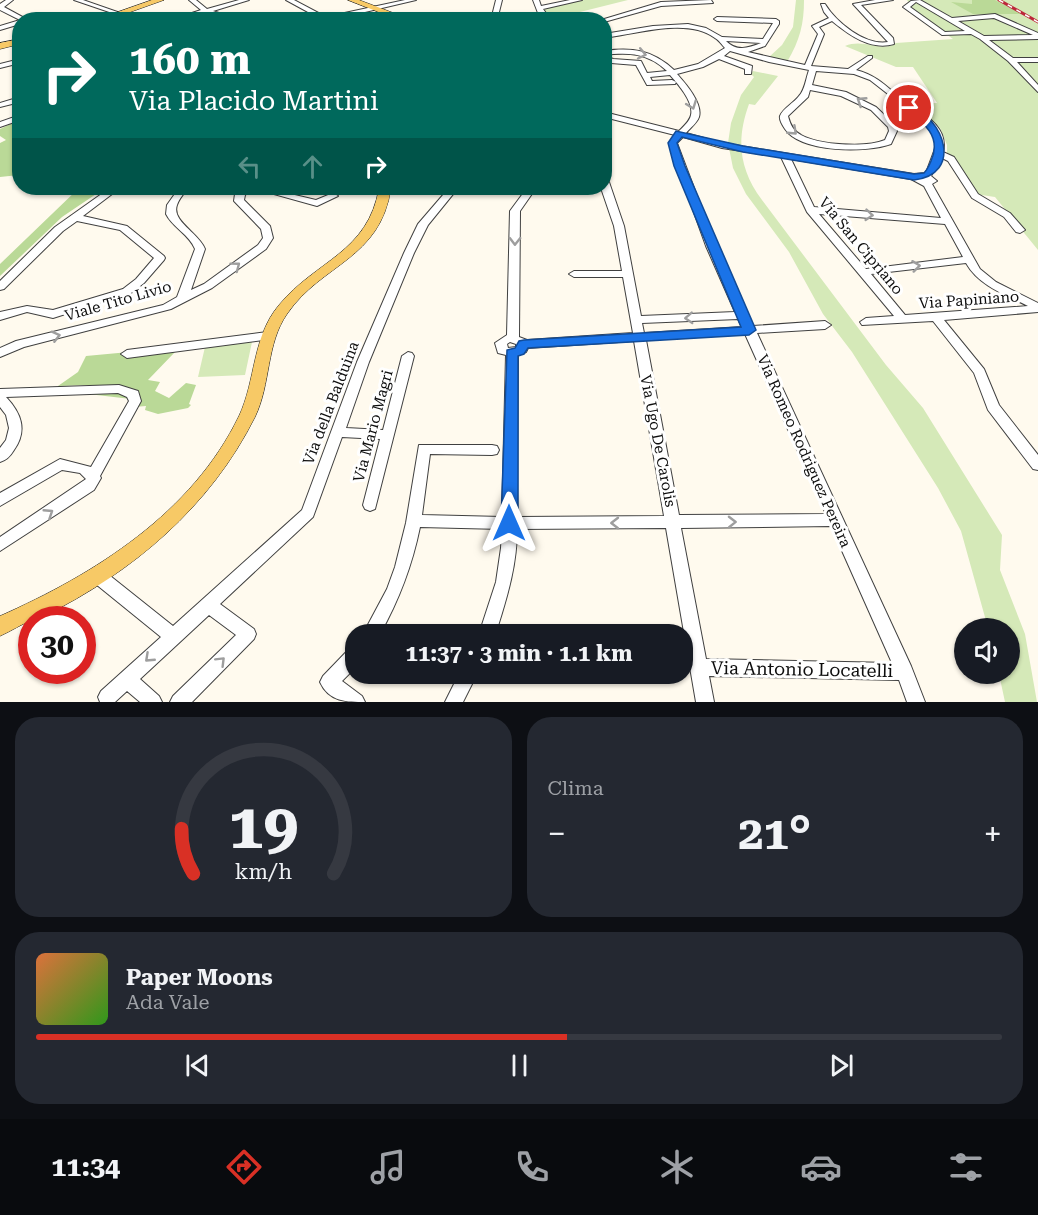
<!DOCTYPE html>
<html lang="it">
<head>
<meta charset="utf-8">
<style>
	body { margin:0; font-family:"Roboto Serif",serif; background:#242831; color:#f1f3f6; height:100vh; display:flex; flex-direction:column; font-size:22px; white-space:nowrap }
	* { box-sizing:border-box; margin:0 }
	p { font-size:20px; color:#9ea1a6 }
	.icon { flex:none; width:33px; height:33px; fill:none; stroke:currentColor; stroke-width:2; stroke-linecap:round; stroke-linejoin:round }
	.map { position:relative; height:702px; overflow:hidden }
	.side { display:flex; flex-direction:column; gap:15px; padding:15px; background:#0d0f14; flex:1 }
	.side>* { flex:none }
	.hud { position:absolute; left:12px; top:12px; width:600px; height:183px; border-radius:24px; box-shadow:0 2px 4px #0004; background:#00695c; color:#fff; overflow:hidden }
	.controls { position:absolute; left:954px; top:618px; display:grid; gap:12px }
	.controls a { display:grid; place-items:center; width:66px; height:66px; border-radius:50%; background:#171b24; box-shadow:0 2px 4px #0004; font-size:30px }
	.speed { position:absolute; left:18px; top:606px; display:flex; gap:12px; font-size:30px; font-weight:700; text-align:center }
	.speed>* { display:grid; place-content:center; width:78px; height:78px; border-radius:50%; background:#171b24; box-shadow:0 2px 4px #0004; line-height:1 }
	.speed .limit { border:9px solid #d22; background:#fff; color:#111 }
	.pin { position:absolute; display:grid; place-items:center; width:51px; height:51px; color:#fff; margin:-26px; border:3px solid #fff; border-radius:50%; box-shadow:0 2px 6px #0007 }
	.me { position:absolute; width:66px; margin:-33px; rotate:0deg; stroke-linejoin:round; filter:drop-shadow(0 0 4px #0008) }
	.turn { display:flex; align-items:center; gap:21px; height:126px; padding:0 18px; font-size:27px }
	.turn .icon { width:78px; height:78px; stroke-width:2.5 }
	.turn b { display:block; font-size:42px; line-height:51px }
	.lanes { display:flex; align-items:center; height:57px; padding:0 18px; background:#0003; justify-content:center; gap:30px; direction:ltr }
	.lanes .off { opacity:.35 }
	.big { font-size:45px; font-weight:700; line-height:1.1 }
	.side .tile { flex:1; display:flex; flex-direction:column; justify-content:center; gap:9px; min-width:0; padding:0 21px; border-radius:24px; background:#242831 }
	.side .dial { align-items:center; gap:0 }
	.dial svg { height:156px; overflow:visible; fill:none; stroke:#363941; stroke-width:7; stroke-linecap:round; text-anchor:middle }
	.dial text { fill:#f1f3f6; stroke:none }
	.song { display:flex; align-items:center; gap:18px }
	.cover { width:72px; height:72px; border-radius:9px; background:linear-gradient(135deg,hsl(20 70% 55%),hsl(110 70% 35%)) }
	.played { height:6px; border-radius:3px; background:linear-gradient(90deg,#d93025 55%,#363941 55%) }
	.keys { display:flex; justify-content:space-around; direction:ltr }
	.heat { display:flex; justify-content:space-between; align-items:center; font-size:33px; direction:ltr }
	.side .tiles { flex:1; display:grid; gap:15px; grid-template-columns:1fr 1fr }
	.tile:last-child { grid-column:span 2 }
	.trip { position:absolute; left:345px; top:624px; width:348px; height:60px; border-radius:24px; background:#171b24; box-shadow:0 2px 4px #0004; font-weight:700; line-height:60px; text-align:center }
	.tabs { display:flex; height:96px; justify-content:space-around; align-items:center; background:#090b0e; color:#9ea1a6 }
	.tabs .icon { width:42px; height:42px }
	.tabs .current { color:#d93025 }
	.tabs b { font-size:27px; color:#f1f3f6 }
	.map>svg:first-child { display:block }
</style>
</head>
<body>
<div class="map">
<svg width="1038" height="702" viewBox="0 0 1038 702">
	<rect width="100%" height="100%" fill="#fffaee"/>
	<path fill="#d5e9b8" d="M583 0H628L552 19 542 9Z
		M796 0H804C804 24 800 40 787 62L768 58 782 45 793 27Z
		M907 0H1038V250L995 197 975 194 947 154V145L940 128 909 103H937L913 67H896L845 46C864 38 883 53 896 43L953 39 908 7 910 4Z
		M753 71 778 76 755 105 749 104C736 140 739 169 762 200L886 365 923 408 1002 535 1000 570 1025 634 1037 702H1005L999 674H1010V628H988L961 531 938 488 852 352 823 314 789 252 746 194 733 168 728 143 731 123 741 95 754 77 751 74Z
		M252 342 245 375 198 377 205 347Z"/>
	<path fill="#bad997" d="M972 0H995L1022 14H973L951 2 972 4Z
		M19 120V175L0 177V143L6 140 0 136V129Z
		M79 188H105L62 217 0 276V264Z
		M129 352H175L148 380 160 382 155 391 169 398 186 383 196 385 189 404 191 405 188 408 158 414 145 410 146 406 134 407 131 399 88 394V385L58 386 78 372 86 356Z"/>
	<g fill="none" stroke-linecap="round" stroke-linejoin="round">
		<g stroke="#404040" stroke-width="2">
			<path id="minor" d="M6 0H13L4 7 28 20H20L0 10V4Z
				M74 0H83L126 15 121 16Z
				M189 0H196L207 9 239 0H249L213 11 239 20C227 20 215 13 205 13 193 14 183 20 171 20L201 10Z
				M286 0H294L326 17 405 0H416L331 20H317L319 18Z
				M496 0H502L497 20H491Z
				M533 0H539L541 6 570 0H582L543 9 551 20H544L538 13Z
				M711 0 713 3 661 6 604 22V20H601L661 2Z
				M875 0H893L861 5 893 38 894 44C871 51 849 35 832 21L819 27 824 34 811 66 848 69 868 56H872V58L856 70C875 75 884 84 899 97 917 111 950 124 943 152L954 157 978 194 1010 213 1025 230 1020 233 1016 232 1004 217 972 198 948 161 942 158 931 176 937 181 932 184 980 269 996 282 1038 303V312L944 320 984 369 999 405 1038 455V470L1033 469 988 410 974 373 933 321 862 325 860 322 866 318 894 316 807 212 781 157 722 148 683 137 677 143 716 246 753 326 825 321 831 325 825 329 757 333 911 666 925 702H907L899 680 709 676 714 702H696L666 528 517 529C517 564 508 594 498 626H577L583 629 585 634H479L496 582 501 548 502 529 420 527C412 566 399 600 380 634H363L387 589 395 567 406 523 419 445H492L497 446 499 450 497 454 492 455 430 454 422 515 502 517 506 355 498 353 495 343 507 335 510 211 527 188H536L520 211 519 337 527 340 633 333 623 277H574L569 274 574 271H622L614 226 601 188H604V179L609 182 624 226 641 316 735 312 706 246 669 143 675 135 604 117V112L679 131C683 127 690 121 691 115 694 102 678 84 670 75L650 77 652 81 672 80 676 82 675 84 647 85 636 65 611 63 604 60V55L613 59 641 61 647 73 667 71C648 53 629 52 604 55V51C632 47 653 50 674 70L698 64 725 48C722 45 719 40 715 38 688 17 636 34 604 38V34L653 26 688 24 706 28 722 37 763 39 773 23 717 21 714 19 717 17 776 19 779 21V24L765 46 748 52 805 65 818 34 812 26 829 18 824 12 821 4H825C836 22 865 46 888 42L853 4ZM726 41 761 43C748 48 737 52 726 41ZM730 51 769 62 809 70C806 78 805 90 799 96 795 102 782 109 780 116 779 120 783 126 785 129 801 153 867 153 891 144L897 131 896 126 876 107 846 92 812 85 816 71 854 74 870 80 925 123 935 137 936 146 927 170 925 173 914 174 722 143 686 133C690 128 697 123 699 117 703 103 685 83 677 74L703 67 719 59 745 69V74H751L752 66 724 56ZM810 90 841 96 871 110 888 127 889 131 885 140C866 148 819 145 801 135 793 131 790 124 788 116L808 97ZM791 159 911 179 924 186 941 218 814 207ZM819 214 945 224 963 257 866 269ZM966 263C979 286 1006 295 1028 306L905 315 871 274ZM738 319 742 327 644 333 642 323ZM745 334 826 514 679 515 646 340ZM634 341 664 516 517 517 518 355 526 352 528 348ZM510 342 516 344V347L508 348 507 344ZM831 526 892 663 706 659 681 528Z
				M920 0 952 18 995 14 1038 33V39L989 40 1013 58H1038V62H1017L1038 85V92L1008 61 980 39 971 34 942 35 903 7 911 1ZM916 2 965 31 945 32 910 7ZM994 18 1033 35 984 36 958 21Z
				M20 20V24L0 30V26Z
				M20 59V63L0 68V64Z
				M20 97V102L0 107V103Z
				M20 115V120L0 127V122Z
				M110 188H120L83 216 127 226 164 256 165 258 164 260 144 283 131 293 53 318 27 312 0 320V312L27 306 53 310 123 289 136 279 154 258 120 230 77 221 63 231 4 289 0 290V281L55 227Z
				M179 188H188C184 193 179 199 177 205 171 221 199 233 205 249L191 290 204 284 258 245 263 238 261 229 234 201 235 194 242 188H265L316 200 333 193 338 196 317 206 252 188 245 195 244 200 270 226 273 238 266 249 212 288 171 309 24 347 0 357V348L16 341 163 305 177 297 195 249C189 234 173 228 166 214L167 205Z
				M449 188H458L428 225 414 253 369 362 346 428 383 430 402 356 408 352 412 353 414 356 375 509 370 511 365 509 363 505 380 439 342 437 313 517 220 604 254 629 256 634 254 639 192 702H170L173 696 236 635 209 615 140 679 159 696 162 702H140L127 691 115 702H100L98 697 101 691 161 637 92 581 90 576 92 571 98 569 104 571 173 626 302 510 357 362 404 253 418 224Z
				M267 332 271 333 273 336 271 339 127 358 121 354 127 350Z
				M119 385 138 391 141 401 100 476 101 478 94 490 0 551V537L86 479 80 473 62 470 0 506V493L60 459 91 467 129 401 127 397 118 393 6 397C21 413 28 430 14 450 11 455 7 460 0 462V448L6 440 9 428 6 415 0 407V389Z
				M356 646V667L342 681 362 696 365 702C347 702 329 702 320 682L323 676 350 648Z
				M459 674H477L463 702H445Z"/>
		</g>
		<g stroke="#1e1e1e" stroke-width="1">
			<path id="major" d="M152 0H164L108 20H95Z
				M348 0H359L412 20H399Z
				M20 39V44L0 49V43Z
				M379 188H391C380 260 322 263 287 314 266 344 271 384 255 417 210 507 133 572 44 616 40 618 35 618 32 620 22 624 11 631 0 636V616C95 574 192 513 239 416 256 380 252 337 279 305 316 260 368 253 379 188Z"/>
		</g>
		<use href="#minor" fill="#fff" fill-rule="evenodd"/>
		<use href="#major" fill="#f7c966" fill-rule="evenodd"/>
		<g stroke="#bc2639" stroke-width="3">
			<path id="rail" d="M999 0 1038 22"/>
		</g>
		<use href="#rail" stroke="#fff" stroke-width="1.5" stroke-dasharray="5" stroke-linecap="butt"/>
	</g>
	<defs><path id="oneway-chevron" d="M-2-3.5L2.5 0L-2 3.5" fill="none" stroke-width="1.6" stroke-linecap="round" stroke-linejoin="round" transform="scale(1.5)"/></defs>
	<g stroke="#9e9e9e">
		<use href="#oneway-chevron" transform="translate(642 54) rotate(12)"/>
		<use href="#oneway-chevron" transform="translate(861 101) rotate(-147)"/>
		<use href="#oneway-chevron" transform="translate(692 105) rotate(69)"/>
		<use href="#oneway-chevron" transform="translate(793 131) rotate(43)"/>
		<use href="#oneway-chevron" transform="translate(869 215) rotate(5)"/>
		<use href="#oneway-chevron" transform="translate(515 241) rotate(91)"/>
		<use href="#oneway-chevron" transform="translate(236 266) rotate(-37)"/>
		<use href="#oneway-chevron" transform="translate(916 266) rotate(-7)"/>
		<use href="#oneway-chevron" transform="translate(689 318) rotate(177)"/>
		<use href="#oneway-chevron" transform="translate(56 336) rotate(-14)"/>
		<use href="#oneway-chevron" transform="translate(49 513) rotate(-33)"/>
		<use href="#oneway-chevron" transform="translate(732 522) rotate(-1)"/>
		<use href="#oneway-chevron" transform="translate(615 523) rotate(180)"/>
		<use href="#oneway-chevron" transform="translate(149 658) rotate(137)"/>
		<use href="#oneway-chevron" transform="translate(221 661) rotate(-45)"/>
	</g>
	<path fill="#1a73e8" stroke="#114b97" stroke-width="1.5" d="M909 105C945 119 963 174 914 180L743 152 682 137 677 143 685 166 756 330 749 335 528 348 524 354 518 356V523L515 528H503L501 523 507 350 515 348 519 341 524 340 741 327 674 166 668 143 676 131 743 146 914 174 924 173C928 169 929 166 931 161 942 136 924 123 906 110L905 108Z"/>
	<g text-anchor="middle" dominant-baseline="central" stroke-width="6" stroke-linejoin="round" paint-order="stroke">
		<g font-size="15" fill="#0d0d0d" stroke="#fff">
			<text transform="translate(861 246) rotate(50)">Via San Cipriano</text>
			<text transform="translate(969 300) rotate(-4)">Via Papiniano</text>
			<text transform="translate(118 301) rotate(-16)">Viale Tito Livio</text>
			<text transform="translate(331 403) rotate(-69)">Via della Balduina</text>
			<text transform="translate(373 426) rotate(-75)">Via Mario Magri</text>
			<text transform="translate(658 441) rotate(79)">Via Ugo De Carolis</text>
			<text transform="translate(804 451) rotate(66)">Via Romeo Rodriguez Pereira</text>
		</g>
		<g font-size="18" fill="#0d0d0d" stroke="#fff">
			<text transform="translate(802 669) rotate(1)">Via Antonio Locatelli</text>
		</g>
	</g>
</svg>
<div class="controls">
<a><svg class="icon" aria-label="sound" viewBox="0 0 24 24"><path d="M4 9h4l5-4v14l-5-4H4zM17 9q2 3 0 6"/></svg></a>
</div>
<div class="speed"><div class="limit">30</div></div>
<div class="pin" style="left:909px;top:108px;background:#d93025"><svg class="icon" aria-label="arrive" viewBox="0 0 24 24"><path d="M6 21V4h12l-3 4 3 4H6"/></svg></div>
<svg class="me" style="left:509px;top:523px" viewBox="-20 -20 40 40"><path d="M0-17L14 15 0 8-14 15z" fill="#1a73e8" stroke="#fff" stroke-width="4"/></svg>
<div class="trip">11:37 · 3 min · 1.1 km</div>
<div class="hud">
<div class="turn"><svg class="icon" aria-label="right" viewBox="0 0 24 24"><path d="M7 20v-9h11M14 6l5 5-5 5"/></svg><div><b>160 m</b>Via Placido Martini</div></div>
<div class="lanes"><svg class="icon off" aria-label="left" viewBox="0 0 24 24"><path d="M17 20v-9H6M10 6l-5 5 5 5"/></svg><svg class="icon off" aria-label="ahead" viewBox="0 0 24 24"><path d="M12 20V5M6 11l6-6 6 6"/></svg><svg class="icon" aria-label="right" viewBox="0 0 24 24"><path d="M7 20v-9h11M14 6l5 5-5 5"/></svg></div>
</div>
</div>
<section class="side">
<div class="tiles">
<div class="tile dial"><svg viewBox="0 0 100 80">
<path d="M14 69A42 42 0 1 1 86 69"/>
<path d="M14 69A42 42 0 0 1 8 46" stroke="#d93025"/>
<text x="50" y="56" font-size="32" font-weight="700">19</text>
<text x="50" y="72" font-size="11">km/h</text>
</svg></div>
<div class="tile"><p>Clima</p>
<div class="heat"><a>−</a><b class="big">21°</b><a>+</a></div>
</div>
<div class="tile">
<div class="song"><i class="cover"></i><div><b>Paper Moons</b><p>Ada Vale</p></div></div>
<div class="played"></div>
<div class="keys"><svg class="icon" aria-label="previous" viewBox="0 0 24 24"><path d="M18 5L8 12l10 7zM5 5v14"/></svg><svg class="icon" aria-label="pause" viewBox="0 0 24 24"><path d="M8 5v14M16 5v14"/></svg><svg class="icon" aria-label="next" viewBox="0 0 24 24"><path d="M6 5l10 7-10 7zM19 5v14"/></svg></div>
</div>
</div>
</section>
<nav class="tabs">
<b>11:34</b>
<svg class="icon current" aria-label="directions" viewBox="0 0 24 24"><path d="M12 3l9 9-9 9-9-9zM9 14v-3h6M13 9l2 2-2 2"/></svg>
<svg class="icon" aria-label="music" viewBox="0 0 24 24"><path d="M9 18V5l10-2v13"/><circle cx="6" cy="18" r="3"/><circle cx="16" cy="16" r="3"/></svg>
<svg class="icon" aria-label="phone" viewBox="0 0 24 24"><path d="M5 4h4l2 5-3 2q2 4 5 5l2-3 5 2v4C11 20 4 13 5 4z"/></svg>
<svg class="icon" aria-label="climate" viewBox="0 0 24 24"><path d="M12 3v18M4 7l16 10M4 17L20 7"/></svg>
<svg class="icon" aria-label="car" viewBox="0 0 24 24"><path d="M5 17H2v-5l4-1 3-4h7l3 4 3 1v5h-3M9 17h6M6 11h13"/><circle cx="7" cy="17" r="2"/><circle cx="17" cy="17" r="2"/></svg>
<svg class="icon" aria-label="filters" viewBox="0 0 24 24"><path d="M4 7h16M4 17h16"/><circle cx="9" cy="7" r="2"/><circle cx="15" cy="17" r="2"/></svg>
</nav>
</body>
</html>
